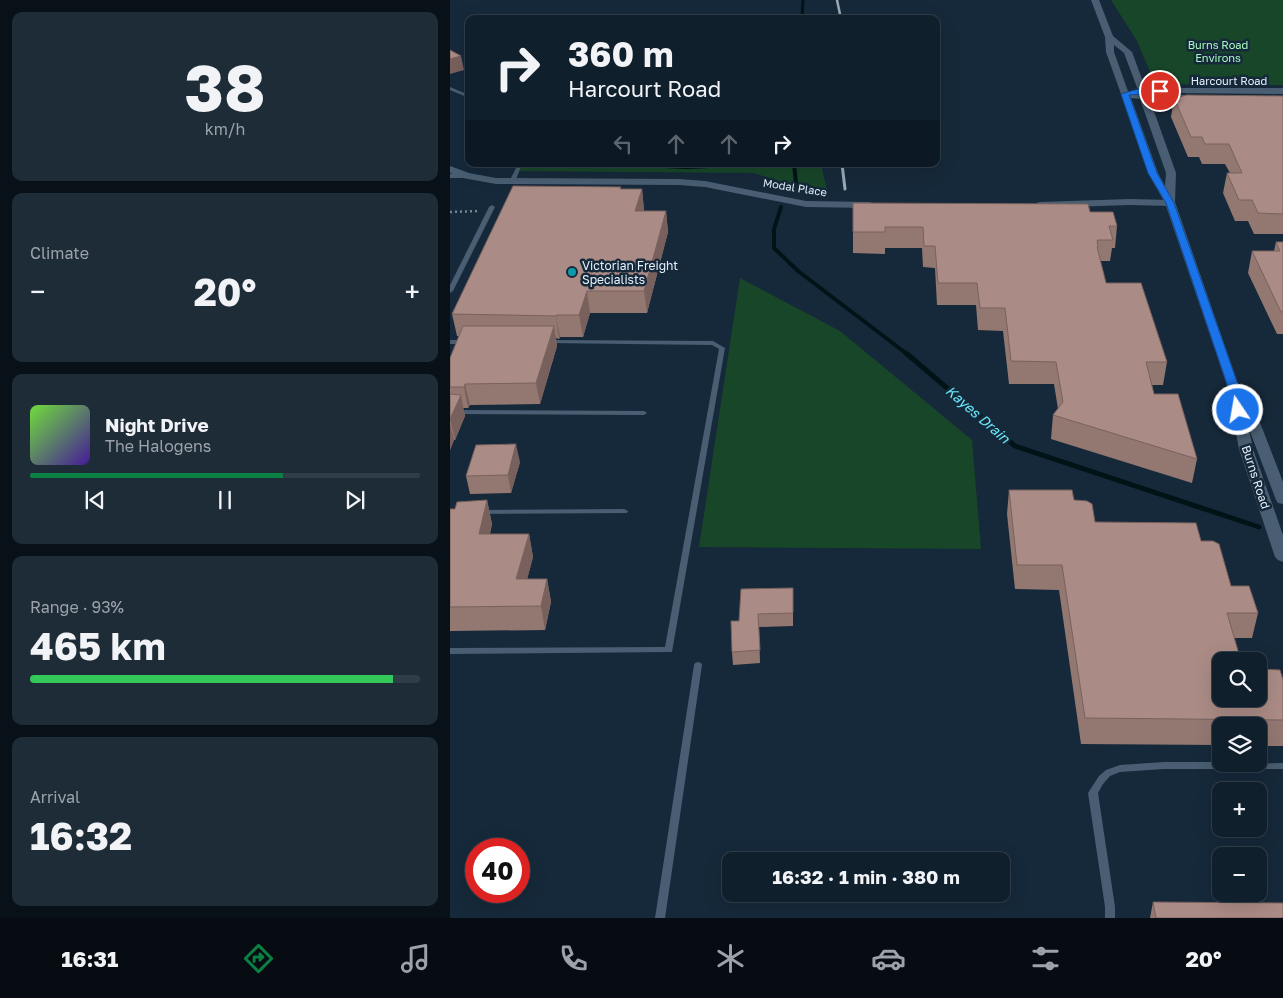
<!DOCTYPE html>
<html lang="en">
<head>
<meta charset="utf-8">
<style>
	body { margin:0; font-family:"Golos Text",sans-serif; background:#1e2c38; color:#f1f3f6; height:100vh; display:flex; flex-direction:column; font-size:19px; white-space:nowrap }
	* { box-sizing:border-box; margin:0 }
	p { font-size:16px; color:#9ca2a9 }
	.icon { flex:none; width:28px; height:28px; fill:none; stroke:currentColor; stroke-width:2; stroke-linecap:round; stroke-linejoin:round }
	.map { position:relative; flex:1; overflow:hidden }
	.sheet { display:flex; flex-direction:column; gap:12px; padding:12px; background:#091118; width:450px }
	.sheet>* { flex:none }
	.guide { position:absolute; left:15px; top:15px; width:475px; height:152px; border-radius:10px; box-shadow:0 5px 20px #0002,0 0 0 1px #303d48; background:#101f2c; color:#f1f3f6; overflow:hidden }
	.tools { position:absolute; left:762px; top:652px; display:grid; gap:10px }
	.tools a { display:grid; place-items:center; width:55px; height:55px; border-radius:10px; background:#101f2c; box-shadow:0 5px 20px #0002,0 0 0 1px #303d48; font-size:25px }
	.speed { position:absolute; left:15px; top:838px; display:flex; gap:10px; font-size:25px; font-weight:700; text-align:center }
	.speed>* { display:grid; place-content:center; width:65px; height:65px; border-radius:50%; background:#101f2c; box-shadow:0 5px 20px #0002,0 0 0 1px #303d48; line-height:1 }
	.speed .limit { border:8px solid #d22; background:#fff; color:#111 }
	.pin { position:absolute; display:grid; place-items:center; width:42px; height:42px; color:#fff; margin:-21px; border:2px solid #fff; border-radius:50%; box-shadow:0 1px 5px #0007 }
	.me { position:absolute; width:55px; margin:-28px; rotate:348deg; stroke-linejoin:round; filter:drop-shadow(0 0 4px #0008) }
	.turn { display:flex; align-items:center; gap:18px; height:105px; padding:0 20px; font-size:22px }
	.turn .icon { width:65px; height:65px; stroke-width:2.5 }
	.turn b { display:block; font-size:35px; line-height:42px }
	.lanes { display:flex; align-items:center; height:48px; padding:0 20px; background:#0003; justify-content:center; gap:25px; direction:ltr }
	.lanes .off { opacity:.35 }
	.big { font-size:38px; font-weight:700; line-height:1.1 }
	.sheet .card { flex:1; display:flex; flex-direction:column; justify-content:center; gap:8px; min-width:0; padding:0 18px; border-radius:10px; background:#1e2c38 }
	.sheet .dial { align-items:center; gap:0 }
	.dial b { font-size:65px; line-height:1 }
	.song { display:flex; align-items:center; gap:15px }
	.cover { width:60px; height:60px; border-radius:8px; background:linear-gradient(135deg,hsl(100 70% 55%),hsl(260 70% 35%)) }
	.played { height:5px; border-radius:2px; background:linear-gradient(90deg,#0b8043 65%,#303d48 65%) }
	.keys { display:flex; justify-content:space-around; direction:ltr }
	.heat { display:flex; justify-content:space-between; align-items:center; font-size:28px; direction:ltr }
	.charge { height:8px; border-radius:4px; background:linear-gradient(90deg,#34c759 93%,#303d48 0) }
	.trip { position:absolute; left:272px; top:852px; width:288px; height:50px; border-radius:10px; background:#101f2c; box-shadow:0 5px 20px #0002,0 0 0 1px #303d48; font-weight:700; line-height:50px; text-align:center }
	.dock { display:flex; height:80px; justify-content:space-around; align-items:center; background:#060c12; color:#9ca2a9 }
	.dock .icon { width:35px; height:35px }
	.dock .active { color:#0b8043 }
	.dock b { font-size:22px; color:#f1f3f6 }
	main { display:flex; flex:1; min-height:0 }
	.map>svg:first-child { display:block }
</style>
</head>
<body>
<main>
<section class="sheet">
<div class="card dial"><b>38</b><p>km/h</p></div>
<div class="card"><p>Climate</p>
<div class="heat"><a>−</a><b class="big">20°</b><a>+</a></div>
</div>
<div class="card">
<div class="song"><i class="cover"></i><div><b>Night Drive</b><p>The Halogens</p></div></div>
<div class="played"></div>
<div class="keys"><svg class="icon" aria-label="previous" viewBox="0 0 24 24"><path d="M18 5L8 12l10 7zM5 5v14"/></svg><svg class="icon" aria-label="pause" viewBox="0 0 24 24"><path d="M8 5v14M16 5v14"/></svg><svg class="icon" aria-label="next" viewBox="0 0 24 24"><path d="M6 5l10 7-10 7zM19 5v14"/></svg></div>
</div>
<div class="card"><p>Range · 93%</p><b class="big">465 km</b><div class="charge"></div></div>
<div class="card"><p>Arrival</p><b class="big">16:32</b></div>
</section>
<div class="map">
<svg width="833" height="918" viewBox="0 0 833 918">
	<rect width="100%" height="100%" fill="#16293a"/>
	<path fill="#184629" d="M661 0H833V85L705 84 687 41Z
		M71 164H371L378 195 303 173 67 171Z
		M290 278 390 331 522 440 531 549 249 547Z"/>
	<path fill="#001417" d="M198 164H279C265 170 211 171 198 164Z"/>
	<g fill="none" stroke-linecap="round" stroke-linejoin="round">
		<path stroke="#001417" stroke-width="3" d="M352 19 353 0"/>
		<path stroke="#001417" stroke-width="4" d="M339 191 346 183 344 164
			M331 207 324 229V248L348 271 457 354"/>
		<path stroke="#001417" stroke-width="5" d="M456 353 565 446 809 527"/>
		<path stroke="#758493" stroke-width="2.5" stroke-dasharray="2 3" stroke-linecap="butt" d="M0 212 30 211"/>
		<path fill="#495e72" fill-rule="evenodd" d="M0 87 19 95V98L0 90Z
			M68 164H72L65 182 64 183H60L59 182Z
			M0 174H16L19 176 16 178H0Z
			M42 205 45 207 3 291 0 293V285L39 207Z
			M0 340H15L18 342 15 344H0Z
			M99 340 263 341 275 348 222 652 0 654V648L215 647 269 349 262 345 97 343 96 342 97 341Z
			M0 410 194 411 197 413 194 415 0 414Z
			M174 509 178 511 177 513 30 514 26 512 30 510Z
			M248 662 251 663 252 665 215 918H205L244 665 245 663Z
			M714 762H771V764L833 763V769H714L670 772 660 776 653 784 648 793 665 907V918H655V907L638 793 649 776 656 770 670 765Z"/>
		<path fill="#495e72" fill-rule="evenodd" d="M641 0H649L663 36 682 52 696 90 695 92 692 93 688 90 674 53 664 45V52L679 94 675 97 671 94 656 52 655 37Z
			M0 166 19 173 46 178 229 179 255 181 356 201 420 202 425 205 420 208 356 207 255 187 229 185 46 184 13 178 0 173Z
			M680 199 720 200 725 203 720 206 680 205 589 208 584 205 589 202Z"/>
		<path fill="#495e72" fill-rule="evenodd" d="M692 88 695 89 698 94 741 95 746 98 741 101 700 100 726 173 725 202 792 395 811 425 833 482V504L828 503 826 500 799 429 803 449 833 535V562L828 560 825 557 789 449 780 402 782 400 715 203 698 173 671 94 675 91 688 93 689 89ZM681 98 690 99 716 173 715 186 708 173Z
			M730 88H833V94L727 93V89Z"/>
		<path stroke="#9aa9b6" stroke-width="2.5" d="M387 0 391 19"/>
		<path stroke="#9aa9b6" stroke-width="3" d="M392 164 395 189"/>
	</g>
	<path fill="#937872" d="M833 96V234H804L798 221H785L773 193 777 173H780L775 164H752L749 157H738L721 117 724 98Z
		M171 189H192L194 211H216L218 232 197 313H140L133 337H110L109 339 106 338 107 346 90 404 20 405 18 408H13L15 416 5 440H4L0 450V358L9 336H7L2 314Z
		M403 203 640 212 667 226 665 248H662L660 261H650L656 283 717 362 713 385H702L704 394 747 459 742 483 601 439 603 415 608 409 604 384H559L553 331 528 330 526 305H487L485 268 473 267 472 248H435V254L403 253Z
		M826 242H833V334H827L798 273 802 251H824Z
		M70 462 61 493 20 494 16 476Z
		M559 490 624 500 645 522 751 541 781 586 808 613 802 638H784L771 699 833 680V746H809V726H771V745L631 744 609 590 565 589 557 514Z
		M37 500 42 524 40 534H79L83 557 77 579H97L101 602 95 630 0 631V509H5Z
		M343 588V626L309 627 310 663 283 665 282 652 289 621Z
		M703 902 833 918H700Z"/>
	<path fill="#78615d" d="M11 56 14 70 0 74V59Z
		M192 189 194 210 188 232 185 211Z
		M216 211 218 232 197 313 194 291Z
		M137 291 140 313 133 337 129 315Z
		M106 315 110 337 109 339 106 316Z
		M104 326 107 346 90 404 86 383Z
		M15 384 20 405 18 408 14 387Z
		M11 395 15 416 5 440 0 419Z
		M0 424 4 440 0 450Z
		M66 444 70 462 61 493 58 475Z
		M37 500 42 524 34 558 29 534Z
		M79 534 83 557 71 603 66 579Z
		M97 579 101 602 95 630 91 606Z"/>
	<path fill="#ab8b85" stroke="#78615d" d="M0 50 11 56 0 59Z
		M737 95 833 96V214L808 213 802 200H789L777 173H792L779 144H755L752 137H741L724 98Z
		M63 186 171 187 170 189H192L185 211H216L194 291H137L129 315H106V316L2 314Z
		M403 203 638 204 640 212H663L667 226H659L663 240H647L648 247H647L656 283H691L717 362H696L704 394H728L747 459 603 415 613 402 606 362 561 361 555 308H530L527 283H488L485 246H474L473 227H435V232H403Z
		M826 242H833V312H831L802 251H830Z
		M13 326H104L86 383 15 384 14 387H0V358Z
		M0 394 11 395 0 419Z
		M66 444 58 475 16 476 26 445Z
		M559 490H622L624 500 637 501 642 504 645 522 746 523 751 541H763L769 544 781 586H799L808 613H777L791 661H771V699H809V669L830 670 833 680V720L635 718 612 565H567Z
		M37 500 29 534H79L66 579H97L91 606 0 607V509H5L7 502Z
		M343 588V613L308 614 310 650 282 652 281 621H289L291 589Z
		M703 902 833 903V918H706Z"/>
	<path fill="#1a73e8" stroke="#114b97" d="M692 88H710L714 91 710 93 679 95 707 173 724 203 792 396 794 410 792 412 788 413 783 410 781 396 716 203 698 173 671 94Z"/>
	<circle fill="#0f9aa8" stroke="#16293a" stroke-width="2" cx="122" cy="272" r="5"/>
	<g text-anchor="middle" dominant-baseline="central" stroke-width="5" stroke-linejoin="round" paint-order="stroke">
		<g font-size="11" fill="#a6f9be" stroke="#16293a">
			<text x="768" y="44">Burns Road<tspan x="768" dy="13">Environs</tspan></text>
		</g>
		<g font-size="11" fill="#e4f0fc" stroke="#16293a">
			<text x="779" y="80">Harcourt Road</text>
			<text transform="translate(345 187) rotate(9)">Modal Place</text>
		</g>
		<g font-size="12" fill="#e4f0fc" stroke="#16293a" text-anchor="start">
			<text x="132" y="265">Victorian Freight<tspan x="132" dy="14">Specialists</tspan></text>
		</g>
		<g font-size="12" fill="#e4f0fc" stroke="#16293a">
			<text transform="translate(806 477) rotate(72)">Burns Road</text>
		</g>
		<g font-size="14" font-style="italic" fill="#69e7f9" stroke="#16293a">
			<text transform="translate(528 414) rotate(41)">Kayes Drain</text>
		</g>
	</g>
</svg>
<div class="tools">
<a><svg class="icon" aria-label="search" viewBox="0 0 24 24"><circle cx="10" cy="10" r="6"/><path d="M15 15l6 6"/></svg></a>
<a><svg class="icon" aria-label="layers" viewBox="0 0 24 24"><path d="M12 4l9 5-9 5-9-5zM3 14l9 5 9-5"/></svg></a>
<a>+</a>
<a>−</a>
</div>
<div class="speed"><div class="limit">40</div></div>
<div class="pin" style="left:710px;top:91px;background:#d93025"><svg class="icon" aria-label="arrive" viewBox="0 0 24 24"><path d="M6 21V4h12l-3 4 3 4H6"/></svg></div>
<svg class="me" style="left:788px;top:410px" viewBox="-20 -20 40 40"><circle r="17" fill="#1a73e8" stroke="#fff" stroke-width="3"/><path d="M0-11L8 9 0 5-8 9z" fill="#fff"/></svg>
<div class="trip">16:32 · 1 min · 380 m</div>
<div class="guide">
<div class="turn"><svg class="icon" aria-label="right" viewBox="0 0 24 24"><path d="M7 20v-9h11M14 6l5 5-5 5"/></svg><div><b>360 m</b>Harcourt Road</div></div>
<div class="lanes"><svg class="icon off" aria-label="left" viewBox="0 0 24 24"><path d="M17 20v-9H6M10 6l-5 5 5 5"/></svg><svg class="icon off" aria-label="ahead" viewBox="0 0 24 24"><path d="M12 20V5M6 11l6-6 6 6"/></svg><svg class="icon off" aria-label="ahead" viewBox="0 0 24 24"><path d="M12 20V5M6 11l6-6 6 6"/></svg><svg class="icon" aria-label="right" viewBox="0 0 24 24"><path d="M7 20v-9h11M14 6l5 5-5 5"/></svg></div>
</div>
</div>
</main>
<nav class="dock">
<b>16:31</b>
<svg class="icon active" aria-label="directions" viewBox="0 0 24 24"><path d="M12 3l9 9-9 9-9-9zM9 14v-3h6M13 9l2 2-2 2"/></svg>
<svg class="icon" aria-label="music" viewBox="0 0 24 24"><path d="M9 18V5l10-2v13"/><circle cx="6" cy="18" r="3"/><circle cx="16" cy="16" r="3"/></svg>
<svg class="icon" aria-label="phone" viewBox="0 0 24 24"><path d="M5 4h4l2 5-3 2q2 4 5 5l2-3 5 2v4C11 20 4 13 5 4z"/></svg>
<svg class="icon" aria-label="climate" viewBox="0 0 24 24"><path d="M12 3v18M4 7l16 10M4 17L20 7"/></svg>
<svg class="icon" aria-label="car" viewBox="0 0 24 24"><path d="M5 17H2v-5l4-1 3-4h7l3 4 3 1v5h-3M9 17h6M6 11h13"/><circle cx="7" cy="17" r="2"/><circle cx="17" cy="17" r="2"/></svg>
<svg class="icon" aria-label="filters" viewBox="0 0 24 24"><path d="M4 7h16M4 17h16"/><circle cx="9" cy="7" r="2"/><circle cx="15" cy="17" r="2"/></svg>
<b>20°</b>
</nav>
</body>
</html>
